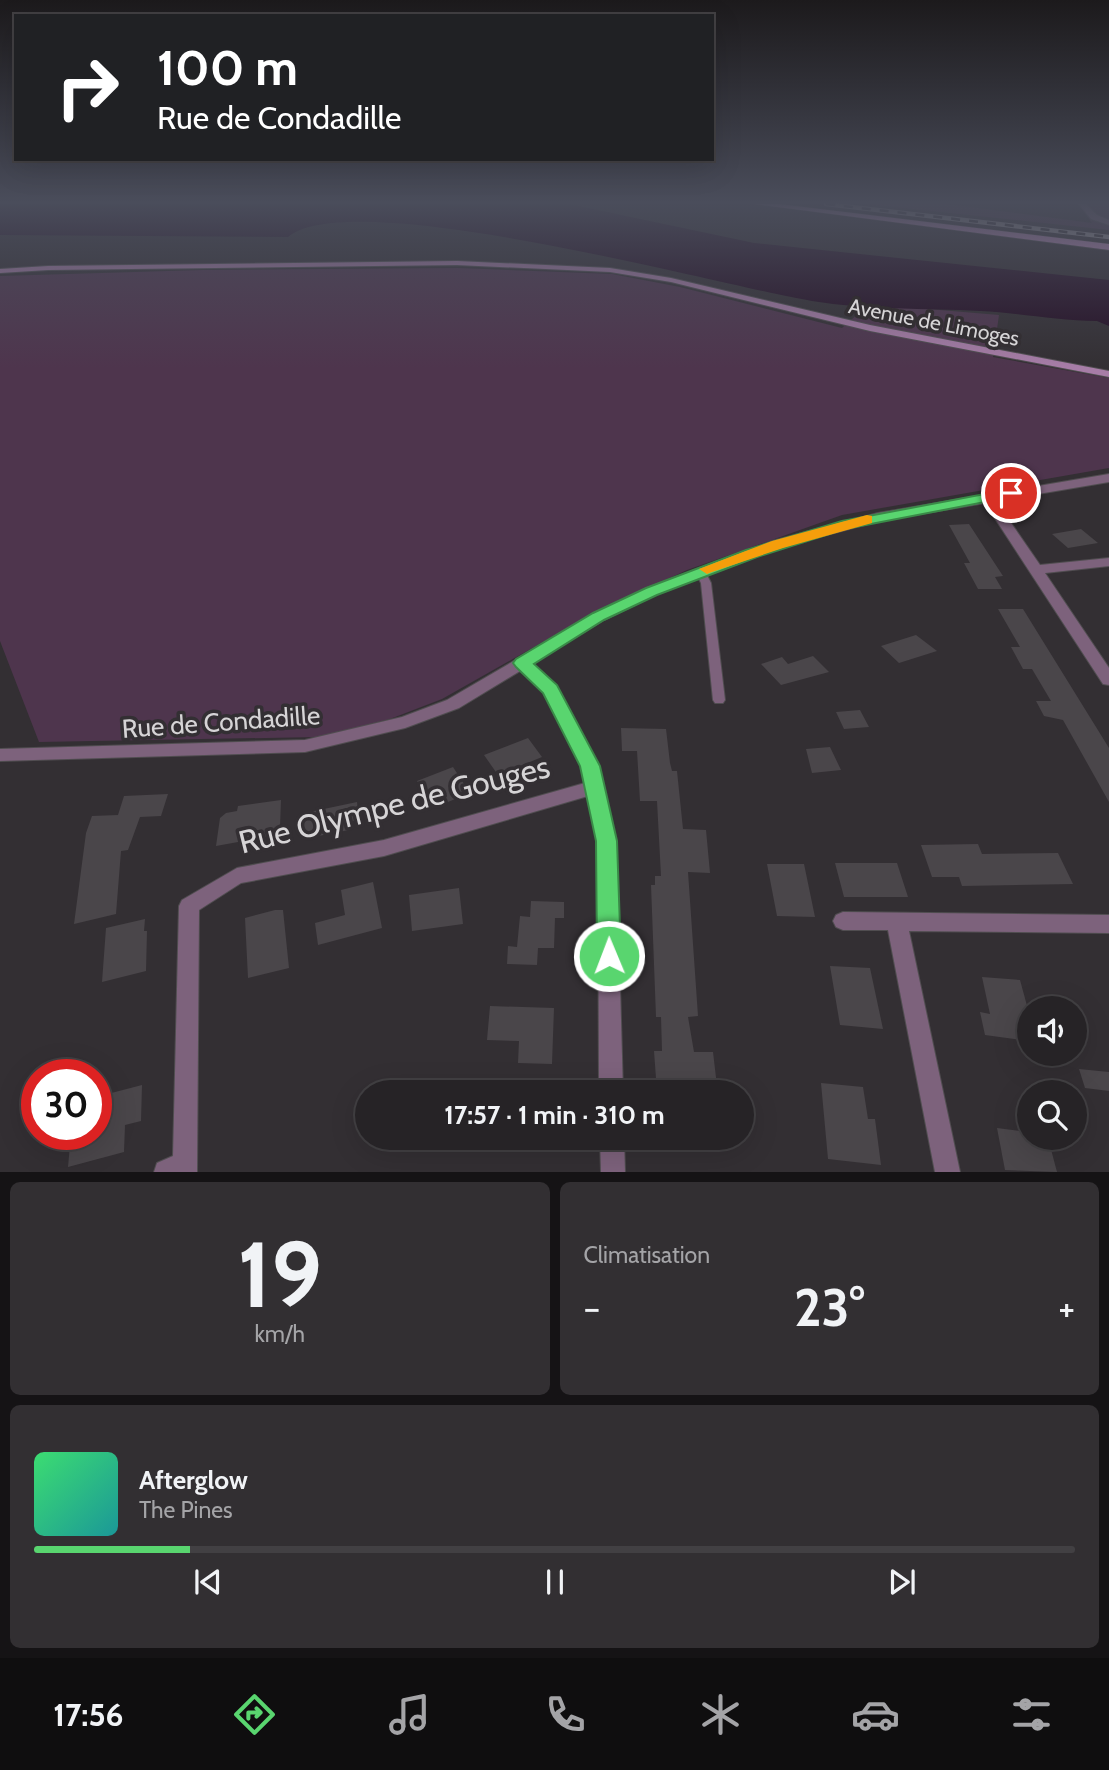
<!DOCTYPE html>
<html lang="fr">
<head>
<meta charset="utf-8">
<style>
	body { margin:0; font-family:Cabin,sans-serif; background:#322f32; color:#f1f3f6; height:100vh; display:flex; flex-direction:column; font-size:26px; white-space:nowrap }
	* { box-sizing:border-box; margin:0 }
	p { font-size:23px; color:#a4a4a7 }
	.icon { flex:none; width:38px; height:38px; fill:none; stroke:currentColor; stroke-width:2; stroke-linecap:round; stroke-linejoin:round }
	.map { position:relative; height:1172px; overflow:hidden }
	.drawer { display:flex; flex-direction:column; gap:10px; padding:10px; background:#151315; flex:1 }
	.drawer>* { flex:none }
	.hud { position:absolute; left:14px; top:14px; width:700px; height:147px; border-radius:0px; box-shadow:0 7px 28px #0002,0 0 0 2px #424043; background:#202124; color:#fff; overflow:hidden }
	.fabs { position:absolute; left:1017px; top:996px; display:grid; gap:14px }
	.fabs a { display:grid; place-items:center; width:70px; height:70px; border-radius:50%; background:#262326; box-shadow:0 7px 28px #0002,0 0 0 2px #424043; font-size:35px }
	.speed { position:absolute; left:21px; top:1059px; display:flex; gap:14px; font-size:35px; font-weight:700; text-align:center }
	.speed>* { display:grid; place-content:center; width:91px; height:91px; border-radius:50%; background:#262326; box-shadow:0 7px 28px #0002,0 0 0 2px #424043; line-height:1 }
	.speed .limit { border:10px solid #d22; background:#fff; color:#111 }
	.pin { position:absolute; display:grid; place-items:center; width:60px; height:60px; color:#fff; margin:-30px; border:4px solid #fff; border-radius:50%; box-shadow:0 2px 7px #0007 }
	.me { position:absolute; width:77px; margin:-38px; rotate:359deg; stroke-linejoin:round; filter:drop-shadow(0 0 5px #0008) }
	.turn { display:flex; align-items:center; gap:24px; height:147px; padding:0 28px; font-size:32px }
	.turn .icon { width:91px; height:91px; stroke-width:2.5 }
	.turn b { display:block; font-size:49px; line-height:60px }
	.big { font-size:52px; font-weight:700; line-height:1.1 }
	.drawer .widget { flex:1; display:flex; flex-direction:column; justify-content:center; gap:10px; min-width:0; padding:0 24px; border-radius:10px; background:#322f32 }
	.drawer .dial { align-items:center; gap:0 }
	.dial b { font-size:91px; line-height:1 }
	.song { display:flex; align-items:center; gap:21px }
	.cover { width:84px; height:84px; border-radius:10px; background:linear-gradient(135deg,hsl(140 70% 55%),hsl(180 70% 35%)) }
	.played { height:7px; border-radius:4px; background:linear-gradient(90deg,#59d56f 15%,#424043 15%) }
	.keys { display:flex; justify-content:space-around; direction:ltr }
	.heat { display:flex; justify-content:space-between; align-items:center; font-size:38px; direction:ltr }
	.drawer .tiles { flex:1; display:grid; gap:10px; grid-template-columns:1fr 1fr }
	.widget:last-child { grid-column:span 2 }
	.trip { position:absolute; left:355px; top:1080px; width:399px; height:70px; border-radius:35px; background:#262326; box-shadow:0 7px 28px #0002,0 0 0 2px #424043; font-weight:700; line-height:70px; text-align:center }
	.dock { display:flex; height:112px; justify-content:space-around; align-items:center; background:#0f0e0f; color:#a4a4a7 }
	.dock .icon { width:49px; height:49px }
	.dock .selected { color:#59d56f }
	.dock b { font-size:32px; color:#f1f3f6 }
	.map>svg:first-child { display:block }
</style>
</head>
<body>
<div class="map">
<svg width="1109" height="1172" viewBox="0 0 1109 1172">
	<rect width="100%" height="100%" fill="#332f33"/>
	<path fill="#4e354d" d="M866 204H947L1092 223 1078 204H1109V230Z
		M458 268 612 274 680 287 842 328 869 304 999 315 993 357 1109 378V468L842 515 687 570 594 613 442 699 390 719 318 737 39 742 0 641V276L202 270Z"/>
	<path fill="#240e24" d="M0 204H569L754 243 1109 280V326L1097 321C1058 321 1019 313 981 311 924 308 868 310 812 301 722 286 352 184 288 237L0 235Z"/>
	<path fill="#4a464a" d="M969 524 1003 576 995 577 1002 589H978L964 563H970L949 525Z
		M1081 529 1098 543 1068 548 1052 534Z
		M998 609H1023L1109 748V802L1063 720 1044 716 1036 701H1051L1032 669H1023L1011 647H1020Z
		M916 635 937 651 899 663 881 646Z
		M813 656 829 672 781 685 761 664 782 657 788 664Z
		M860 710 869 727 844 729 836 712Z
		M621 728 666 729 670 763 672 771H677L683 829 706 830 710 873 688 872 698 1016 688 1017 694 1052H713L717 1086H697V1092H657L654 1051H662L661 1017H656L651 885H655V876H661L657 801H640L637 751H622Z
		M528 738 542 757 498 775 484 755Z
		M830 747 841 770 812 773 806 749Z
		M453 767 470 793 433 808 417 781Z
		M168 794 161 816 140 817 128 850 121 851 116 914 74 924 86 833 92 816 118 815 124 796Z
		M281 800 280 827 275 828 276 835 216 846 220 818 226 813 237 811 238 806Z
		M357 802 359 820 347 822 349 830 308 838 307 831H302L300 814Z
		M978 844 982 854 1058 853 1073 884 962 886 959 877H932L921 845Z
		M835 863H897L908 897H844Z
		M767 864H804L815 917 777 916Z
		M373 882 382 928 318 945 315 923 345 915 341 890Z
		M459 888 463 924 412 931 409 895Z
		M531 901 564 902V918H555L554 948H538L537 965 507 964 508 946 517 947 520 916 530 917Z
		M275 910H283L289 968 248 978 245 918Z
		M145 919 144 931H147L146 971 102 982 106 928Z
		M830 966 870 968 883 1029 840 1025Z
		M982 977 1020 980 1029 1013V1041L985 1035 980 1012 990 1014Z
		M490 1006 554 1008 552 1064 518 1063 519 1041 487 1040Z
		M1079 1069 1109 1072V1091L1085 1088Z
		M821 1083 863 1087 868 1119H875L881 1165 828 1159Z
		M142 1085 141 1121 125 1125 124 1152 68 1167 71 1134H96V1097Z
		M997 1128 1029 1132V1138H1048L1057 1172 1005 1170Z"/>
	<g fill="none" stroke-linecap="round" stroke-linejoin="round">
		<g stroke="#504d50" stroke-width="2">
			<path id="service" d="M700 568 704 569 711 583 725 700 723 703H715L713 700 701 583 695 571Z"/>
		</g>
		<g stroke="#504d50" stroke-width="2">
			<path id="minor" d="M1079 204H1086L1097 215 1109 220V225L1091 219Z
				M987 493 991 494 1040 565 1109 558V566L1045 573 1109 668V685L1103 684 981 497Z
				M522 658 527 659 556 685 599 766 616 841 623 1092H599L598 841 588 796 384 856 241 883 199 910 197 1172H154L157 1163 173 1156 179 906 182 900 237 868 384 840 585 783 581 766 544 692 514 663 517 659Z
				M843 912 1109 915V933L909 931 960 1172H935L888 930H843L836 927 833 921 836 915Z
				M600 1138H624L625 1172H601Z"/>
		</g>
		<g stroke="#504d50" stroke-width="2">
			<path id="tertiary" d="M1109 474V482L879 521 782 547 657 594 604 620 459 708 405 728 305 752 0 761V749L305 740 402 717 447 700 594 614 647 588 772 541 878 513Z"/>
		</g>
		<g stroke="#504d50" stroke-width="2">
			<path id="secondary" d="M457 261 610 268 671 278 870 325 1109 371V377L870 331 671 282 610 272 457 265 48 270 0 273V269L48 266Z"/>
		</g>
		<g stroke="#504d50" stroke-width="1">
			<path id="primary" d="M755 204H779L1109 244V250Z"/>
		</g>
		<use href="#service" fill="#7d627c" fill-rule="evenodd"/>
		<use href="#minor" fill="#7d627c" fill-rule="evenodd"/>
		<use href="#tertiary" fill="#7d627c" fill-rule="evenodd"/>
		<use href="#secondary" fill="#a77da7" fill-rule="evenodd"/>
		<use href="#primary" fill="#c892c7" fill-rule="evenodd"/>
		<g stroke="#a4a1a4" stroke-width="4.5">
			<path id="rail" d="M826 204 1109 237"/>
		</g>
		<use href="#rail" stroke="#332f33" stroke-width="2.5" stroke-dasharray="9" stroke-linecap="butt"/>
	</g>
	<linearGradient id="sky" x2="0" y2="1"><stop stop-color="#1c1a1c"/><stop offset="0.55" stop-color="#4a4d5b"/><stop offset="1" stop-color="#4a4d5b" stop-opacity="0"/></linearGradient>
	<rect width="1109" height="368" fill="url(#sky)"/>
	<path fill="#59d56f" stroke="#3a8a48" stroke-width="2" d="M1011 489 1016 490V496L845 529 757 557 657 595 604 620 534 664 557 685 600 766 617 841 621 956 617 964 609 967 600 964 597 956 596 841 580 766 543 693 516 667 513 663 516 659 593 613 646 588 746 550 842 521Z"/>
	<path fill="#f59e0b" d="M867 515 872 516V523L783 548 712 572 707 574 699 569 772 541Z"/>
	<g text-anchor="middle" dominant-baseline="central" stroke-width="7" stroke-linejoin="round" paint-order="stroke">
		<g font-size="21" fill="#d6d4d6" stroke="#332f33">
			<text transform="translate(934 322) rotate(11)">Avenue de Limoges</text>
		</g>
		<g font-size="26" fill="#d6d4d6" stroke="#332f33">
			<text transform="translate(221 722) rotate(-4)">Rue de Condadille</text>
		</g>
		<g font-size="32" fill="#d6d4d6" stroke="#332f33">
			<text transform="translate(394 804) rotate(-14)">Rue Olympe de Gouges</text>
		</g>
	</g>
</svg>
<div class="fabs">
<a><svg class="icon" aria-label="sound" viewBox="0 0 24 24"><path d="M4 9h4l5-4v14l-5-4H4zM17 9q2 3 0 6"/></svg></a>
<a><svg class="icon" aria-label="search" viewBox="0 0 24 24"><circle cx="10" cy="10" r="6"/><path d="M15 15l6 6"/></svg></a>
</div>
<div class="speed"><div class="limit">30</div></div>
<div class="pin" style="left:1011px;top:493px;background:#d93025"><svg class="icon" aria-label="arrive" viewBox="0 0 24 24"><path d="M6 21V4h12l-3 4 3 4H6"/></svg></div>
<svg class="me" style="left:609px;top:956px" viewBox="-20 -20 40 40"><circle r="17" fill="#59d56f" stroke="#fff" stroke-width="3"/><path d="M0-11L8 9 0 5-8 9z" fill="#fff"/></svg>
<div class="trip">17:57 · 1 min · 310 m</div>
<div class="hud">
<div class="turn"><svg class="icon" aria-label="right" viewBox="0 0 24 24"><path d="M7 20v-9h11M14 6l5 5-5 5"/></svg><div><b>100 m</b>Rue de Condadille</div></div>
</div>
</div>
<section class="drawer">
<div class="tiles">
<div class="widget dial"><b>19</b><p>km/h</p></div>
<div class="widget"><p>Climatisation</p>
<div class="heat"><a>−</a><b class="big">23°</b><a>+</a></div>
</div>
<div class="widget">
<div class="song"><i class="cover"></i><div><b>Afterglow</b><p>The Pines</p></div></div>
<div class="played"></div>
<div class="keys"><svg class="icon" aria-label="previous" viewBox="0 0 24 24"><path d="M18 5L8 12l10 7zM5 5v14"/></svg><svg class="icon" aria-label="pause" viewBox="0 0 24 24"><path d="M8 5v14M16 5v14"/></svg><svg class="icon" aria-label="next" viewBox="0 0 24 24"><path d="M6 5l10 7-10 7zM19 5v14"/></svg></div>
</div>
</div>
</section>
<nav class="dock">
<b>17:56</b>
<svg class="icon selected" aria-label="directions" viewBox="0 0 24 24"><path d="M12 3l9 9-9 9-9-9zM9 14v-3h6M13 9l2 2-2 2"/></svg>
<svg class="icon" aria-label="music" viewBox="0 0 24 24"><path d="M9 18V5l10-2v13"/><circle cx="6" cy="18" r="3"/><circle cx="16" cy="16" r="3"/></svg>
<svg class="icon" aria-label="phone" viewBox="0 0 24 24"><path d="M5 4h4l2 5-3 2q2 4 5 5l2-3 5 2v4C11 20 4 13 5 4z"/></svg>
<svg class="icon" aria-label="climate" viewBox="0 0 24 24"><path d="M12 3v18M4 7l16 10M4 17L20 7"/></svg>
<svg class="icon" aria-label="car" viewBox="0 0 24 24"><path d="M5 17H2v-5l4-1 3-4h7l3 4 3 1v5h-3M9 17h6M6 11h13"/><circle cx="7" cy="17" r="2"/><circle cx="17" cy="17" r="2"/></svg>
<svg class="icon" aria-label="filters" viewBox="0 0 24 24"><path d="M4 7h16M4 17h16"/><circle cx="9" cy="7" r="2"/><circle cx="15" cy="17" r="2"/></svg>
</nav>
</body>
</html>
